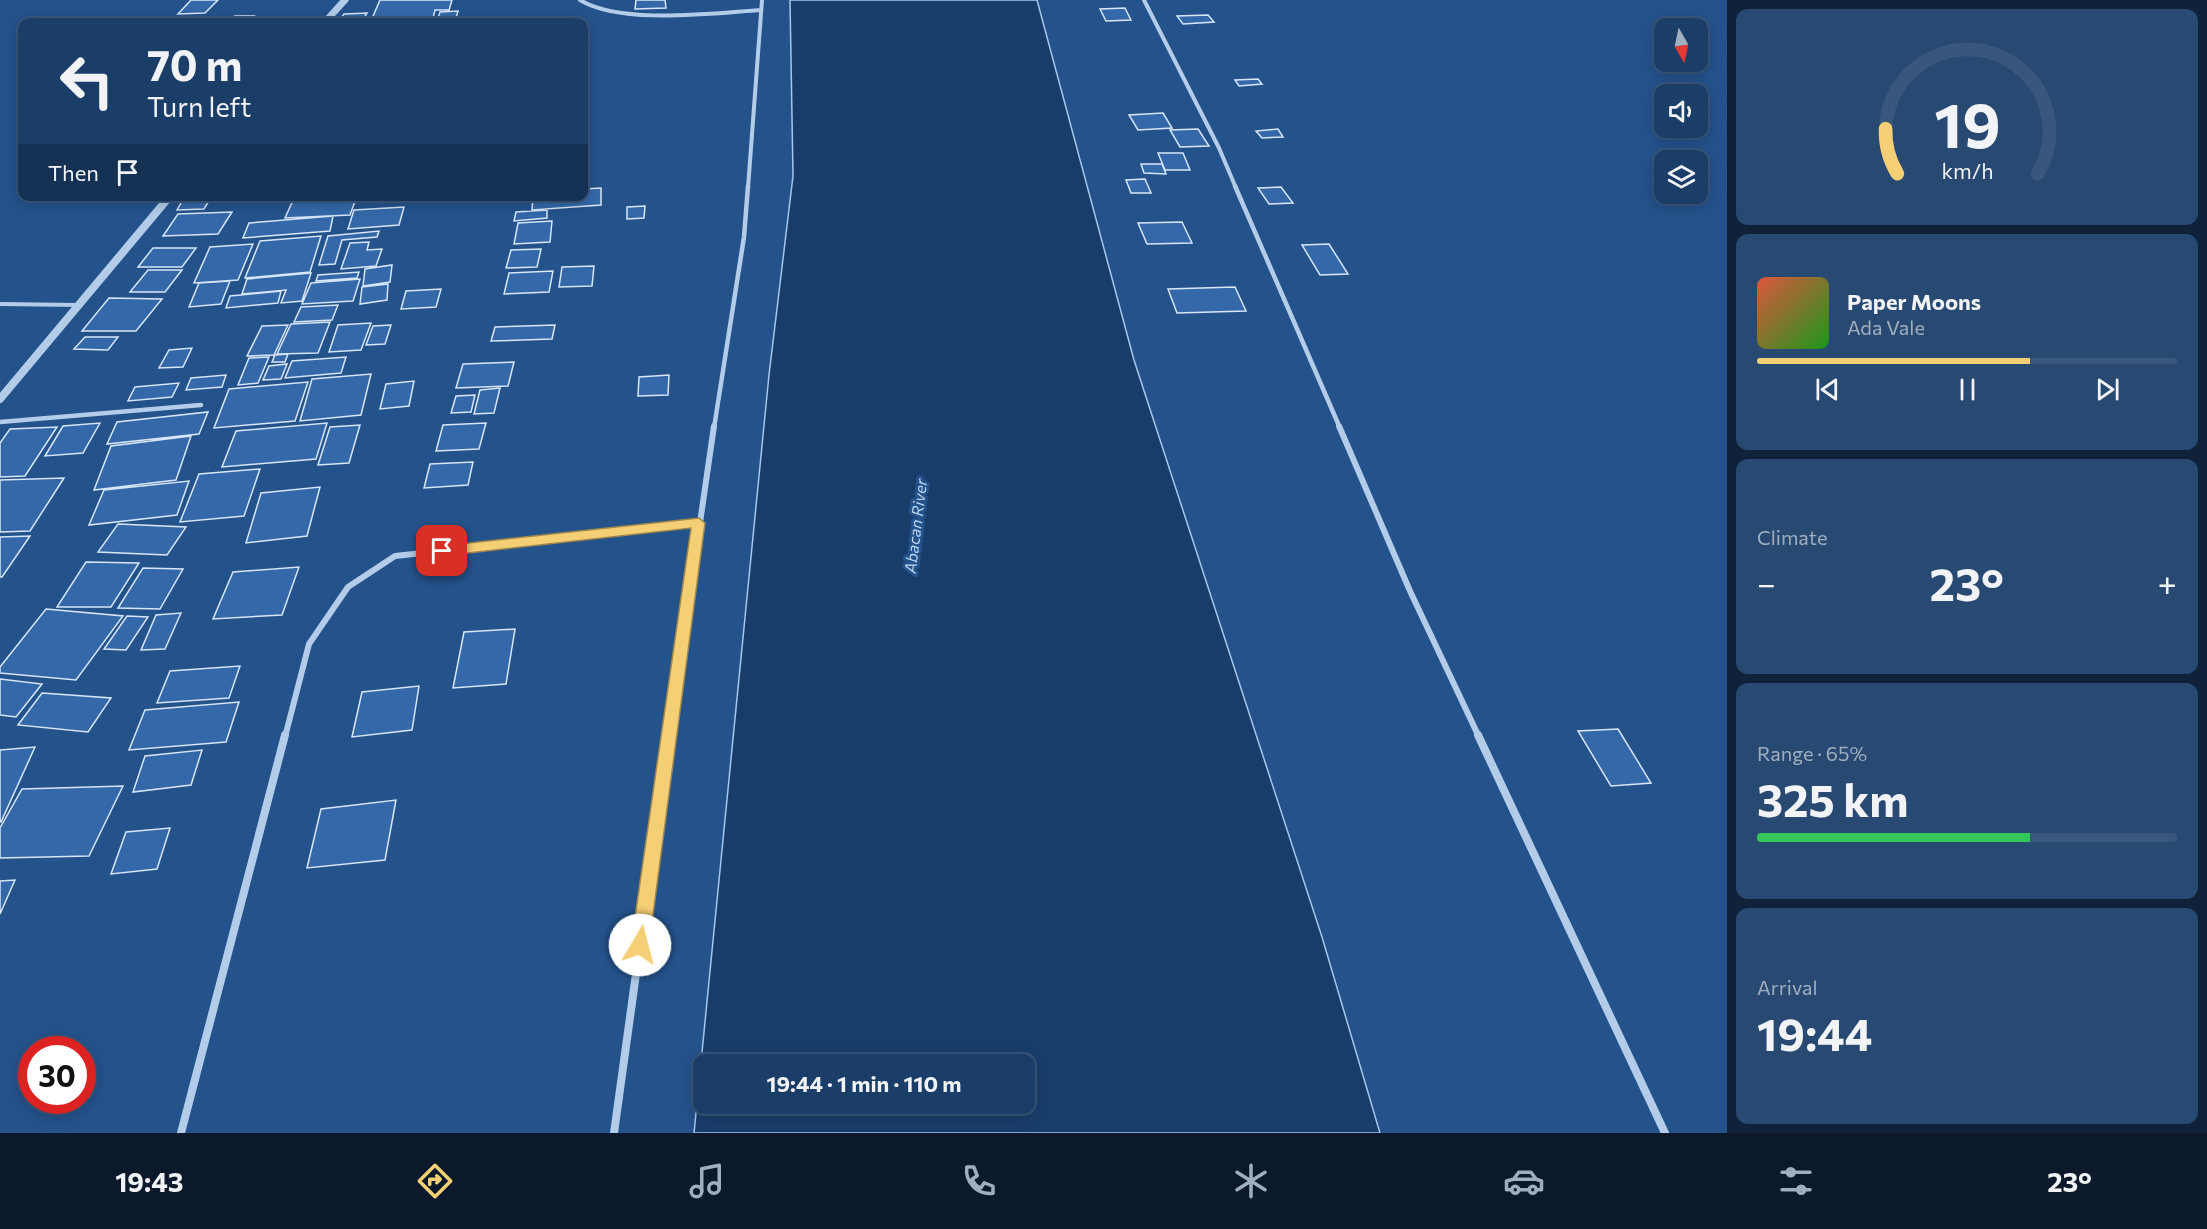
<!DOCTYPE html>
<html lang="en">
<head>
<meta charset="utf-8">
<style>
	body { margin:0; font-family:Commissioner,sans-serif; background:#284971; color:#f1f3f6; height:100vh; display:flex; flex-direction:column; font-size:22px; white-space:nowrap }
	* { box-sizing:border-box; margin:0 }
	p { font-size:20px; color:#a0aec0 }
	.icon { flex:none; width:33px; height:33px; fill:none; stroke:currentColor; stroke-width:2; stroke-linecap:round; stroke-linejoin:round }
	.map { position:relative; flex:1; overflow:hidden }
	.side { display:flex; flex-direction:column; gap:9px; padding:9px; background:#0f2239; width:480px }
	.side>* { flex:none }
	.top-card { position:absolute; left:18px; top:18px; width:570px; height:183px; border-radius:12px; box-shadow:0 3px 15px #0003,0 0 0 2px #39577c; background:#1b3e68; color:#f1f3f6; overflow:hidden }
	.needle { width:39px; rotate:171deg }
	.buttons { position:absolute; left:1654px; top:18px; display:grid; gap:12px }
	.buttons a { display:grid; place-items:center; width:54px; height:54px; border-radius:12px; background:#1b3e68; box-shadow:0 3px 15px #0003,0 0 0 2px #39577c; font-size:30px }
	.speed { position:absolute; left:18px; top:1036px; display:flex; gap:12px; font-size:30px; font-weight:700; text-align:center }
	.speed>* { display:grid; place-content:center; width:78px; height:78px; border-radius:50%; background:#1b3e68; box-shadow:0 3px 15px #0003,0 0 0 2px #39577c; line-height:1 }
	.speed .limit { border:9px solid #d22; background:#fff; color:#111 }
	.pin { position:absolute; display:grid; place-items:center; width:51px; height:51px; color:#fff; margin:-26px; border-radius:12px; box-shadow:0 3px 9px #0006 }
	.me { position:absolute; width:66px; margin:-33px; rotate:8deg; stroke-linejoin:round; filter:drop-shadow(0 0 4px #0008) }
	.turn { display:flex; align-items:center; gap:21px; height:126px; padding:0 30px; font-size:27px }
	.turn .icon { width:78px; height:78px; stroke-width:2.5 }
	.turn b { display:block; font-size:42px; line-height:51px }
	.then { display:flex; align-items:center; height:57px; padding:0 30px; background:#0003; gap:12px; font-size:22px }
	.big { font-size:45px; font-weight:700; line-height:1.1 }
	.side .card { flex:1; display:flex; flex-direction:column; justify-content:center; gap:9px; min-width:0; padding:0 21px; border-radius:12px; background:#284971 }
	.side .dial { align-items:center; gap:0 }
	.dial svg { height:156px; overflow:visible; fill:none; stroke:#39577c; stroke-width:7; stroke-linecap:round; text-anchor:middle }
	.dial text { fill:#f1f3f6; stroke:none }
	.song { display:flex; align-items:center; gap:18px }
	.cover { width:72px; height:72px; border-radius:9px; background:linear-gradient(135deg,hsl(10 70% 55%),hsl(120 70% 35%)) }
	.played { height:6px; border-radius:3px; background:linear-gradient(90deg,#f5cf75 65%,#39577c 65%) }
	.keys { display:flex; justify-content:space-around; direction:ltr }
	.heat { display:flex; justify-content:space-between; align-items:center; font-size:33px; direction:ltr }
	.charge { height:9px; border-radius:4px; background:linear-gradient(90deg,#34c759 65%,#39577c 0) }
	.trip { position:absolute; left:693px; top:1054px; width:342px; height:60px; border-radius:12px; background:#1b3e68; box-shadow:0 3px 15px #0003,0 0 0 2px #39577c; font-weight:700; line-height:60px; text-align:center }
	.menu { display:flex; height:96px; justify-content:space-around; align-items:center; background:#0b192a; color:#a0aec0 }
	.menu .icon { width:42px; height:42px }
	.menu .active { color:#f5cf75 }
	.menu b { font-size:27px; color:#f1f3f6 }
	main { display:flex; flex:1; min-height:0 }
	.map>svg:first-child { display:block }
</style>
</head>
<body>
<main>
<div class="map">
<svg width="1727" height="1133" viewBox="0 0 1727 1133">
	<rect width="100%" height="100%" fill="#24528b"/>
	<path fill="#193d6b" stroke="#a6c6eb" stroke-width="1.5" fill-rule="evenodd" d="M790 0H1037L1134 360 1322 937 1380 1133H694L769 375 793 176ZM704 1065H1024V1104H704Z"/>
	<path fill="#3468a8" stroke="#d6e6f8" stroke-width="1.5" d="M191 0H218L205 13 178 14Z
		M380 0H452L449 10H435L433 18 371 21Z
		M636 0H665L666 8 635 9Z
		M1125 8 1131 20 1106 21 1100 9Z
		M458 11 456 18H438L440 12Z
		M367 13 362 21 338 22 344 14Z
		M1208 15 1214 22 1183 24 1177 16Z
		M235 16H254L248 22H228Z
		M448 19 447 22H383Z
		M1258 79 1262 84 1239 86 1235 80Z
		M1163 113 1172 128 1138 130 1129 115Z
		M1198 129 1209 146 1180 147 1170 130Z
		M1278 129 1283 137 1262 138 1256 131Z
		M1158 153H1183L1190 170H1165Z
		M1141 164H1162L1166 174 1144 173Z
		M1145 179 1151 193H1131L1126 180Z
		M1281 187 1293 203 1269 204 1258 188Z
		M601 188V205L532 210 533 196H584V189Z
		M185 196H212L204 209 177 210Z
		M295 196H357L350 215 285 218Z
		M645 206 644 218 627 219V207Z
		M404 207 399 225 348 229 354 210Z
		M547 210V218L514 221 516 212Z
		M232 212 218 234 163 236 178 214Z
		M333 216 330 231 243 238 249 223Z
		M552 221 550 242 514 244 518 223Z
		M1182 222 1192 243 1147 244 1138 223Z
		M379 231 377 237 342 240 335 264 319 265 328 236Z
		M321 236 310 272 245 278 260 241Z
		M369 242 367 250 382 249 376 266 341 269 350 243Z
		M253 244 238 280 194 283 210 247Z
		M1329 244 1348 274 1320 275 1302 245Z
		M153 248H196L182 267H138Z
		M541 249 537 267 506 268 511 250Z
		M392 265 390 282 363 286 365 269Z
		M594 266 592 286 559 287 562 267Z
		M148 270H182L165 292H130Z
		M553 271 549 292 504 294 509 273Z
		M359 272 357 278 316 281 318 275Z
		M311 273 302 301 281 303 286 290 242 294 247 279Z
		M360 279 353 301 302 304 311 283Z
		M230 281 221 304 189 307 199 283Z
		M388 284 387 300 360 304 362 287Z
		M1235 287 1246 311 1177 313 1168 289Z
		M441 289 436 307 401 309 406 291Z
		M281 291 278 303 226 308 230 296Z
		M109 298 162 299 136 331H82Z
		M338 305 332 320 294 322 301 307Z
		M330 322 318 353 277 354 291 324Z
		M371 323 361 350 329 352 338 325Z
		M288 325 274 355 247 356 262 326Z
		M391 325 385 344 366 345 373 326Z
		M555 325 552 339 491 341 495 327Z
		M85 337H118L108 350 74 349Z
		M192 348 183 367 159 368 169 350Z
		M288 354 285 362H272L275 355Z
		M269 357 258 383 238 385 249 358Z
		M346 357 341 373 285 378 292 361Z
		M514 362 508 386 456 388 463 364Z
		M287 364 281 379 263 380 269 366Z
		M371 374 361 415 300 421 312 379Z
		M226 375 222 387 186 390 191 378Z
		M669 375 668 395 638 396 639 377Z
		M414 381 409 406 380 409 386 384Z
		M308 382 295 421 214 428 229 389Z
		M179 383 172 397 128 401 135 387Z
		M500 388 494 413 474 414 480 390Z
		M475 395 471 412 451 413 456 396Z
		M208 412 199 434 107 444 117 422Z
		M100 423 83 453 45 456 63 426Z
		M327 423 316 459 222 467 236 431Z
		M486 423 479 449 436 451 443 425Z
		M360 425 349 463 318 465 330 427Z
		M57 427 25 476 0 477V443L10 429Z
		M191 436 176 480 94 490 111 446Z
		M473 462 468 485 424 488 430 464Z
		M260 469 244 516 180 522 199 474Z
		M64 478 30 531 0 532V480Z
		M189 481 177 515 89 525 104 490Z
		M320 487 307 536 246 543 261 493Z
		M118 524 186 527 167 555 98 552Z
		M30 536 2 577H0V537Z
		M86 562 139 563 111 607H57Z
		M299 567 282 615 213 619 233 572Z
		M143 568 183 569 160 609 118 608Z
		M46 609 123 616 76 680 0 673V667Z
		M181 613 165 649 141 650 156 615Z
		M127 616 148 617 126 650 104 649Z
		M515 629 506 684 453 688 464 632Z
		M240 666 229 698 157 703 170 671Z
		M0 679 42 684 16 717 0 715Z
		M419 686 412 730 352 737 362 692Z
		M42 693 111 698 88 732 18 725Z
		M239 702 226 742 129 750 145 710Z
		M1618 729 1651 783 1611 786 1578 731Z
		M35 747 1 822H0V750Z
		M202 750 191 785 133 792 145 756Z
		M123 786 89 856 0 858V828L22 789Z
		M396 800 385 860 307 868 321 809Z
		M170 828 157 869 111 874 126 832Z
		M15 880 0 914V881Z"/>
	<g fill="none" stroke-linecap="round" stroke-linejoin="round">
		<path stroke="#b2ccea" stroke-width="4" d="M0 304 78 305"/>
		<path stroke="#b2ccea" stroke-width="4" d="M580 0C621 25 713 13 761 10
			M1144 0 1219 148 1236 188
			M748 188 762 0"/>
		<path stroke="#b2ccea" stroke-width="4.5" d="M1235 186 1340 428
			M0 422 201 405
			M714 428 744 237 748 186"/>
		<path stroke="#b2ccea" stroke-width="6" d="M1339 426 1410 591 1479 737
			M285 737 309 644 348 587 395 556 699 523
			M669 737 714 426"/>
		<path stroke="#b2ccea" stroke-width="8" d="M1478 735 1665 1133
			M181 1133 285 735
			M614 1133 669 735"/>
		<path stroke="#b2ccea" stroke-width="7" d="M325 22 345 0"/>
		<path stroke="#b2ccea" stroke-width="8" d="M0 399 170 196"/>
	</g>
	<path fill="#f5cf75" stroke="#9f874c" stroke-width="1.5" d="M699 518 705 523 649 945 646 951 640 954 634 951 631 945 691 528 442 556 435 551 442 546Z"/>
	<g text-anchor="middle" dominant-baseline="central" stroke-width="6" stroke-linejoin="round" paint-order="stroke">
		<g font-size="16" font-style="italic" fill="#bed6f2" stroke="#24528b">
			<text transform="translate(915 526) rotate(-83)">Abacan River</text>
		</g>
	</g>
</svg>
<div class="buttons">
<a><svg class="needle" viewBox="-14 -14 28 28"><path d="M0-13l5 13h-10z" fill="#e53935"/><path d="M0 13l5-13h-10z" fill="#a0aec0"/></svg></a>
<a><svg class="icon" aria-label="sound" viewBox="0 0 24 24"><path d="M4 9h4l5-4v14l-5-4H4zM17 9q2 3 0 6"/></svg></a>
<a><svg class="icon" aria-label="layers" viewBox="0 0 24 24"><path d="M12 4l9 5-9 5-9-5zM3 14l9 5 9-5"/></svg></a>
</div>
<div class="speed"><div class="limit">30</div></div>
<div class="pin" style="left:442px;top:551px;background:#d93025"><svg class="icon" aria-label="arrive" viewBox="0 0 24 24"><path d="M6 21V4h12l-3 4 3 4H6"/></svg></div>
<svg class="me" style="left:640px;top:945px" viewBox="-20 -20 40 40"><circle r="19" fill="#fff"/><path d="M0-13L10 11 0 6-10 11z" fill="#f5cf75"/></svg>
<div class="trip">19:44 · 1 min · 110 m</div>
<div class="top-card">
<div class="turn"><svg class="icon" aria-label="left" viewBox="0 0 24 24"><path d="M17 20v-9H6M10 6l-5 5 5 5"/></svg><div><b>70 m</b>Turn left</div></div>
<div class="then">Then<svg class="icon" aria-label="arrive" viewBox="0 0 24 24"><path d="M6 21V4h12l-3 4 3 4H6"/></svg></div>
</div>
</div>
<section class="side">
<div class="card dial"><svg viewBox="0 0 100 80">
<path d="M14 69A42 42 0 1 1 86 69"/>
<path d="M14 69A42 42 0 0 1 8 46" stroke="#f5cf75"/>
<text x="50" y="56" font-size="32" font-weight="700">19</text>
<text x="50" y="72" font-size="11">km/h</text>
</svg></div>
<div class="card">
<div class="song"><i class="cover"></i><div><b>Paper Moons</b><p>Ada Vale</p></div></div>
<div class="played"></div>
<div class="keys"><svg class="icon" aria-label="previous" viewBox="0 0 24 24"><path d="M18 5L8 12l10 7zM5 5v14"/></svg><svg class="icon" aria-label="pause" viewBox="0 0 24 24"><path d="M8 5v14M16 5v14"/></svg><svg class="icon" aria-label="next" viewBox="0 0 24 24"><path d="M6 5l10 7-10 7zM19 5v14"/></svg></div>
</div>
<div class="card"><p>Climate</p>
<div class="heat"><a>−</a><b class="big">23°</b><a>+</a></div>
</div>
<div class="card"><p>Range · 65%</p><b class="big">325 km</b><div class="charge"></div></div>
<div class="card"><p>Arrival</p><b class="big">19:44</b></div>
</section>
</main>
<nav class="menu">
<b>19:43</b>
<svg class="icon active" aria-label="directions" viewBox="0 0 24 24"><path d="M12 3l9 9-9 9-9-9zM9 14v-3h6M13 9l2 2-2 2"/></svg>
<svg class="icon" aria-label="music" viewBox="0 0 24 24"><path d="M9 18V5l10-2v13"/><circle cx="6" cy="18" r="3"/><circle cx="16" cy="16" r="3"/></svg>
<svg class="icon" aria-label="phone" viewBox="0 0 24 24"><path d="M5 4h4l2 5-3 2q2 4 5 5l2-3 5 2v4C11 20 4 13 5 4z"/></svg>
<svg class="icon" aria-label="climate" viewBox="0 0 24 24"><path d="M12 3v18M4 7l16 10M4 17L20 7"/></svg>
<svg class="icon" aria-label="car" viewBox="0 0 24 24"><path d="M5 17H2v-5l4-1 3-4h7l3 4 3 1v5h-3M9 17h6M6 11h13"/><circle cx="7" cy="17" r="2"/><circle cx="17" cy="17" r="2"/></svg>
<svg class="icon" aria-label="filters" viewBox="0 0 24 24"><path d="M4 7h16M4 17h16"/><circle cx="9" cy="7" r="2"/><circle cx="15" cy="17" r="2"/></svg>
<b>23°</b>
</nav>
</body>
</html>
